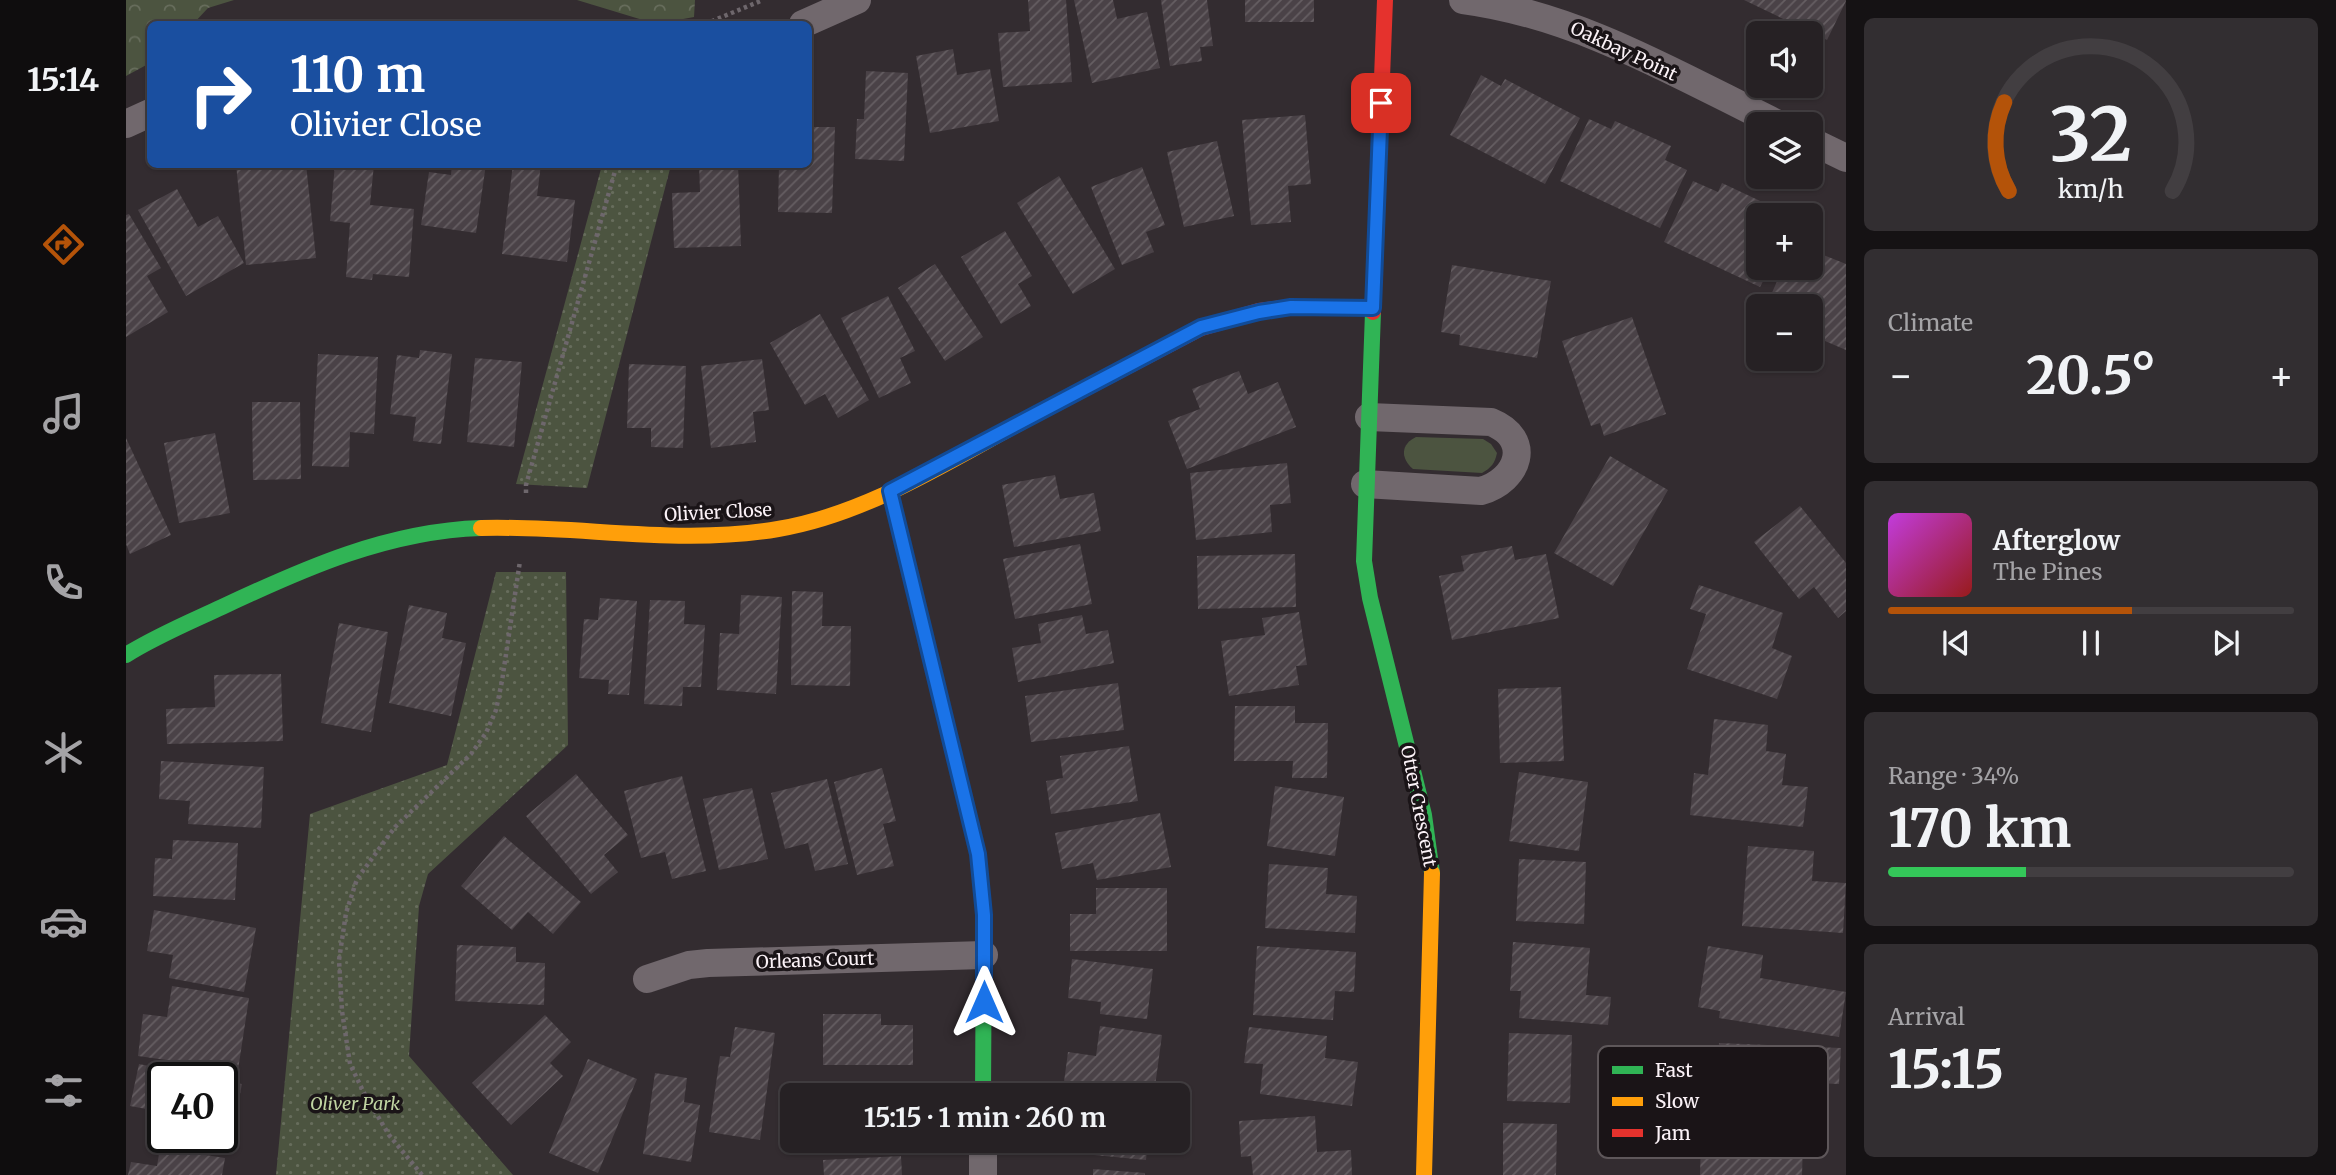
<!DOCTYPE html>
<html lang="en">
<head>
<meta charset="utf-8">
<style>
	body { margin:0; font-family:Merriweather,serif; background:#322e31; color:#f1f3f6; height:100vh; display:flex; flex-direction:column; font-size:26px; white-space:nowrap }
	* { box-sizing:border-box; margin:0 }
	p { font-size:23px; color:#a4a3a6 }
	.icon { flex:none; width:38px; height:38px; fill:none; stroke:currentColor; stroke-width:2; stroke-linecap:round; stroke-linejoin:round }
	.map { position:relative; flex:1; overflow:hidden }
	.drawer { display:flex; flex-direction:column; gap:18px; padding:18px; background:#151214; width:490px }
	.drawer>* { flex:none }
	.banner { position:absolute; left:21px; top:21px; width:665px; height:147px; border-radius:10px; box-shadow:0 2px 5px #0004,0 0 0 2px #423e41; background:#1a4fa0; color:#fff; overflow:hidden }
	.controls { position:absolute; left:1620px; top:21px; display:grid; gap:14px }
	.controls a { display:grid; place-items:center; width:77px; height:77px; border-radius:10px; background:#262124; box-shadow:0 2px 5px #0004,0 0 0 2px #423e41; font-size:35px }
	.speed { position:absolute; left:21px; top:1062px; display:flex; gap:14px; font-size:35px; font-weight:700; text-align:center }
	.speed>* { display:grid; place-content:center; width:91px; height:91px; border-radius:50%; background:#262124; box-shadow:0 2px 5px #0004,0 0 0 2px #423e41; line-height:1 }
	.speed .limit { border:4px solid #111; border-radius:10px; background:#fff; color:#111 }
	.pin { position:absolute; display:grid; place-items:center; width:60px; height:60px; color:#fff; margin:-30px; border-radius:14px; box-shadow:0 4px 10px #0006 }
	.me { position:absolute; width:77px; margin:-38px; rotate:0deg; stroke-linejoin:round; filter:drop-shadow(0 0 5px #0008) }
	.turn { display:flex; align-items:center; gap:24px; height:147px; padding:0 28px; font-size:32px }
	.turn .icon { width:91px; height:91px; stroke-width:2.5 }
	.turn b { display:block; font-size:49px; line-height:60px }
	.big { font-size:52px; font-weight:700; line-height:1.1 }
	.drawer .tile { flex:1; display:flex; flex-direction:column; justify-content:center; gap:10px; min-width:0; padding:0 24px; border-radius:10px; background:#322e31 }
	.drawer .dial { align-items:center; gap:0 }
	.dial svg { height:182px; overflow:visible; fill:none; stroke:#423e41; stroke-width:7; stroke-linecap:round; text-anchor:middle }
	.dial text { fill:#f1f3f6; stroke:none }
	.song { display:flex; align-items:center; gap:21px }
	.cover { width:84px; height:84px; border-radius:10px; background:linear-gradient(135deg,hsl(290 70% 55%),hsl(0 70% 35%)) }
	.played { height:7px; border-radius:4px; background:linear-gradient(90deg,#b45309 60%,#423e41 60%) }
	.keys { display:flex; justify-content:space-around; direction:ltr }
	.heat { display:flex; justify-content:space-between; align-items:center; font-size:38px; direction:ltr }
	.charge { height:10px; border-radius:5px; background:linear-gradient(90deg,#34c759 34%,#423e41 0) }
	.trip { position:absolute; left:654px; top:1083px; width:410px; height:70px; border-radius:10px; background:#262124; box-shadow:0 2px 5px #0004,0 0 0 2px #423e41; font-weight:700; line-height:70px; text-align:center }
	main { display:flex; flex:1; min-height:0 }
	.menu { display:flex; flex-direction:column; width:126px; justify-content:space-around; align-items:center; background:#0f0d0e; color:#a4a3a6 }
	.menu .icon { width:49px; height:49px }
	.menu .active { color:#b45309 }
	.menu b { font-size:32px; color:#f1f3f6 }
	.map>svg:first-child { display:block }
</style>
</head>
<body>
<main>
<nav class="menu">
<b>15:14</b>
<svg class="icon active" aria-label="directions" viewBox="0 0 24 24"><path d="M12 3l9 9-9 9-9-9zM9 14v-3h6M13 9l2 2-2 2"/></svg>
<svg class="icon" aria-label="music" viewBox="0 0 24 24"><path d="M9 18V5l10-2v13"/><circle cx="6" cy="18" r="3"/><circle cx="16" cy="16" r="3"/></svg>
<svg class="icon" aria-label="phone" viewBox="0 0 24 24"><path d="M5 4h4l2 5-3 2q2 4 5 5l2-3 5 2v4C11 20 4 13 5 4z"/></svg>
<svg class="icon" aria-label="climate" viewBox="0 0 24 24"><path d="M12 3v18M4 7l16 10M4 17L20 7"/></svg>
<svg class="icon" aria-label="car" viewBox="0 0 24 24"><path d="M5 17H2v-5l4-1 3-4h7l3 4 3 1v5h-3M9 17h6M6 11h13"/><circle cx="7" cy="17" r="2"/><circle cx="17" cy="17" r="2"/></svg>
<svg class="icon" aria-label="filters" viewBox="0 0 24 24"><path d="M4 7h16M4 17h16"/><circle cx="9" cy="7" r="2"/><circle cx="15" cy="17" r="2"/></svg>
</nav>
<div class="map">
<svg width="1720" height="1175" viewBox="0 0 1720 1175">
	<defs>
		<pattern id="forest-crowns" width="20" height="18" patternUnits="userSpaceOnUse" patternTransform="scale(1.75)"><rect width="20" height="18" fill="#4c5440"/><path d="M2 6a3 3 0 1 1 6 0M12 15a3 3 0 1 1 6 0" fill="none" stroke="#676d5c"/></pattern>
		<pattern id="park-dots" width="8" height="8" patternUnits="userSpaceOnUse" patternTransform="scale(1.75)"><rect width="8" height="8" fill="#4c5440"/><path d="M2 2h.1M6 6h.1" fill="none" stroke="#676d5c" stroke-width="1.8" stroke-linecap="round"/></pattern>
		<pattern id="building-hatch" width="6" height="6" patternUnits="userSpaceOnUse" patternTransform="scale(1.75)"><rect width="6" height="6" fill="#4a4247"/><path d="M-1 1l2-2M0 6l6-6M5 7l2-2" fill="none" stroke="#655e62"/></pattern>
	</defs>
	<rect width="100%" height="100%" fill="#332c30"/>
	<path fill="#4c5440" d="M1290 437 1357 439 1365 444 1371 453C1369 463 1365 468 1356 473L1287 469C1274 458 1275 444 1290 437Z"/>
	<path fill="url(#forest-crowns)" d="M0 0H108L82 8 67 24H24V63L0 76Z
		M451 0H569L568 17 530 24Z"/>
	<path fill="url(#park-dots)" d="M476 165H545L461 488 390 484Z
		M370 572H440L442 745 302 874 293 906 283 1056 387 1175H150L184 814 321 765Z"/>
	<path fill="url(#building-hatch)" d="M902 0H940L946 82 877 87 872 33 904 31Z
		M948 0H987L991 19 1021 12 1034 68 966 83Z
		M1035 0H1081L1087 46 1074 47 1076 61 1044 66Z
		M1119 0H1188V22H1119Z
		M1618 0H1720V1L1701 40Z
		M827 49 831 75 864 69 873 121 804 133 790 56Z
		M740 71 782 73 778 161 729 159 731 119H738Z
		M1355 75 1375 86 1379 79 1454 118 1419 184 1324 135Z
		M1179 115 1185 184 1162 186 1165 222 1125 225 1116 120Z
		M1463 119 1485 129 1489 121 1545 146 1539 160 1561 170 1534 228 1434 181Z
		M682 127H709L706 213 652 212 653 164H682Z
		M1091 141 1108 216 1058 227 1041 152Z
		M110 164H180L190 258 120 265Z
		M209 164H248L244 205 288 209 283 277 247 274 246 280 220 277 224 223 204 221Z
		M326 164H360L350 233 295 225 303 172 325 175Z
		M387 164H415L411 196 449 200 441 262 376 254Z
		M573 164H612L615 246 548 248 546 193 574 192Z
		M1016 167 1039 225 1020 232 1028 252 996 265 965 187Z
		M933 176 989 269 947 294 891 203Z
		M1567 181 1592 192 1596 183 1649 208 1645 215H1633V268H1644L1634 287 1538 242Z
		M51 189 72 227 92 216 118 263 60 296 12 210Z
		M3 214 35 268 21 276 42 312 0 337V215Z
		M879 231 906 276 892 284 905 306 875 324 835 257Z
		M1685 250 1720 264V350L1685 335V306H1640L1657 268H1685Z
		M809 264 857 337 819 361 772 288Z
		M1326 265 1425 281 1411 358 1333 345 1334 335 1315 332Z
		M762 296 789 351 774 358 785 383 753 398 715 318Z
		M694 314 743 400 712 418 699 394 679 405 644 343Z
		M1506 317 1540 414 1478 436 1474 423 1465 426 1436 341Z
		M294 350 326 354 315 444 287 441 290 417 264 414 271 355 293 358Z
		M192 354 252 357 248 434 224 432 223 467 186 466Z
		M349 358 396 362 388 447 341 442Z
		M636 359 643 410 627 412 630 442 585 448 575 366Z
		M503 364 560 366 557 448 525 447V428H501Z
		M1113 371 1122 394 1152 382 1170 427 1061 469 1042 421 1074 409 1066 389Z
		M126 402H174L175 479 127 480Z
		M89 433 104 513 53 523 38 443Z
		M0 438 45 535 4 554 0 544Z
		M1484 456 1542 490 1487 586 1428 553Z
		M1161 463 1165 503 1144 505 1146 532 1070 540 1064 473Z
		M929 475 934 499 968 493 975 531 888 547 876 485Z
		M1674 506 1720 563V611L1712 618 1688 587 1673 599 1628 542Z
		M954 544 966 604 889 619 877 559Z
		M1386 546 1389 560 1420 554 1433 618 1326 640 1313 576 1338 571 1335 556Z
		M1169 554 1170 607 1072 609 1071 556Z
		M1573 585 1657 613 1646 648 1666 656 1651 699 1561 669 1580 614 1564 609Z
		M666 591 697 592 696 626H725L724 686 665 685Z
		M615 595 656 597 650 694 591 690 594 633 613 634Z
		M474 598 511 601 503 695 482 694 483 680 453 678 458 619 472 620Z
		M524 600 559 601 558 624 579 625 575 687H557L556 706 518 704Z
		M283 605 321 613 316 638 340 643 325 716 263 703Z
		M1173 612 1181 665 1170 666 1173 685 1103 696 1095 641 1139 635 1136 618Z
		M956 615 960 634 982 630 988 663 892 682 886 648 915 643 912 624Z
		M213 623 262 632 245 732 195 723Z
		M155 674 157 741 41 744 40 709 89 707 88 675Z
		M992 683 998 730 905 742 899 696Z
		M1435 687 1438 761 1374 763 1372 689Z
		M1109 706H1169V723H1202L1201 778H1166L1167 761H1108Z
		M1588 719 1642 725 1640 751 1660 754 1656 785 1682 787 1677 827 1564 815 1568 773 1582 775Z
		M1003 746 1012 801 925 814 920 781 937 778 934 756Z
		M35 761 138 767 135 828 62 824 64 801 33 799Z
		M756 768 770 821 757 824 768 866 731 875 708 782Z
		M1393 772 1462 782 1453 851 1383 841Z
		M450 774 502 835 478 855 492 872 465 894 400 816Z
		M556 776 580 871 546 879 539 852 515 858 498 791Z
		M701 779 722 864 689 871 682 843 659 849 645 793Z
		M1149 786 1218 797 1209 856 1141 846Z
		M626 788 642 859 593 870 577 799Z
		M1034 813 1045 867 971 880 967 863 936 869 929 833Z
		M378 836 455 902 427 934 402 912 386 930 335 886Z
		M47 840 112 843 109 900 27 896 29 858 46 859Z
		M1622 846 1688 851 1686 881 1720 883 1717 933 1616 926Z
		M1393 859 1460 862 1458 924 1390 921Z
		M1143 864 1202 868 1200 894 1231 896 1229 933 1139 928Z
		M970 888H1041V951H944V914H970Z
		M28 910 130 928 118 992 43 978 47 955 21 951Z
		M1387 942 1464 948 1460 995 1485 997 1482 1025 1393 1018 1395 991H1384Z
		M331 945 390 947V962L419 963 418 1005 329 1001Z
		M1131 946 1230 952 1228 992 1209 991 1207 1020 1127 1015Z
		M1582 946 1637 955 1634 978 1720 992 1713 1037 1593 1018 1594 1011 1572 1007Z
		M946 959 1027 969 1021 1019 974 1014 975 1002 942 998Z
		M46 986 123 998 112 1070 12 1056 17 1014 41 1017Z
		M697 1014H755V1025H787V1065H697Z
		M419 1015 445 1042 424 1063 437 1076 385 1125 346 1083Z
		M974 1026 1036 1035 1028 1094 938 1082 942 1052 970 1056Z
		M609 1027 649 1033 634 1140 583 1132 594 1056 604 1057Z
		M1123 1027 1201 1036 1199 1058 1232 1062 1226 1106 1134 1094 1137 1064 1118 1063Z
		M1383 1033 1446 1035 1444 1103 1381 1101Z
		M1593 1043 1715 1048 1713 1084 1664 1082 1662 1124 1590 1121Z
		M462 1059 511 1079 472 1173 423 1153Z
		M13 1064 77 1077 37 1078V1135L21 1132 26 1110 4 1106Z
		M529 1073 561 1078 558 1102 574 1105 565 1162 517 1154Z
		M96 1081 116 1084 103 1148 56 1139 96 1138Z
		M784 1084V1096H710V1085Z
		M1189 1116 1191 1152 1225 1150 1226 1175H1127L1125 1156 1115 1157 1113 1121Z
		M1377 1123 1431 1124 1430 1175H1377Z
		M969 1141H1022L1020 1160 968 1155Z
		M1575 1141 1677 1144 1676 1175H1574Z
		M34 1148 99 1158 96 1175H2L5 1162 31 1166Z
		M775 1156 776 1175H698L697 1160Z
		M967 1169 1019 1173V1175H967Z"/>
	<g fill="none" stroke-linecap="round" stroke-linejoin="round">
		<path stroke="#6e676c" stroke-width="4.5" stroke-dasharray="3.5 3.5" stroke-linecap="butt" d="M579 24 637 0
			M400 493V485L491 164
			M296 1175 263 1135 239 1095 224 1064 216 1011 213 960 220 913 231 879 269 827 345 754 360 733 370 710 376 681 394 561"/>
		<path stroke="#71686d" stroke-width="28" d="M1337 0C1451 15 1550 74 1652 124
			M677 24 731 0
			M0 124 24 113
			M1685 141 1720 158
			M1239 484 1355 491C1393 480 1407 439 1365 422L1243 417
			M521 979 563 965 582 963 858 955
			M857 1175V1141"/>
		<path stroke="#30b455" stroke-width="16" d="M1247 312 1238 561 1244 598 1298 815 1306 873
			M764 491 852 854 858 915 857 1096
			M0 655C30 636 64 622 96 607 179 568 262 531 355 528"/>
		<path stroke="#ff9f0a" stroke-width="16" d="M355 528C454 525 553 546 652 529 742 514 824 460 903 418
			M1298 1175 1306 873"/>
		<path stroke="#e5322d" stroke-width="16" d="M1247 312 1259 0
			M903 418 1075 328 1133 311 1165 307 1247 308"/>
	</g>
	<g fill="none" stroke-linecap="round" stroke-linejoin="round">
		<g stroke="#114b97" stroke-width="18">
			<path id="route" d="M858 1002V915L852 854 764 491 1075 327 1133 312 1165 307 1247 308 1255 103"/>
		</g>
		<use href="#route" stroke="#1a73e8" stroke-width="12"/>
	</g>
	<g text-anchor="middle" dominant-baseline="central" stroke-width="7" stroke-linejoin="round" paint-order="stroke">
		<g font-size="18" fill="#fbf2f7" stroke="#1a1417">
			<text transform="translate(1498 51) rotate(25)">Oakbay Point</text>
			<text transform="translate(592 512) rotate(-3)">Olivier Close</text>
			<text transform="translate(1293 806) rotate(79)">Otter Crescent</text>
			<text transform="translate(689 960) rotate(-2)">Orleans Court</text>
		</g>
		<g font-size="18" font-style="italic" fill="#c0d5a2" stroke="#1a1417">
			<text x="229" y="1103">Oliver Park</text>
		</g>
	</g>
	<rect x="1472" y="1046" width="230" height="112" rx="10" fill="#1a1417" stroke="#5e575a" stroke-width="2"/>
	<rect x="1486" y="1066" width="31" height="8" fill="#30b455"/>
	<rect x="1486" y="1097" width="31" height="9" fill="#ff9f0a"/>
	<rect x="1486" y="1129" width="31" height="8" fill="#e5322d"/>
	<g font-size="19" fill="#fbf2f7">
		<text x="1529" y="1077">Fast</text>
		<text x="1529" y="1108">Slow</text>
		<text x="1529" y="1140">Jam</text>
	</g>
</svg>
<div class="controls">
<a><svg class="icon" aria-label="sound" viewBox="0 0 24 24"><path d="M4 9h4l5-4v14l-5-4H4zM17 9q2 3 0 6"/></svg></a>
<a><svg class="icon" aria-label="layers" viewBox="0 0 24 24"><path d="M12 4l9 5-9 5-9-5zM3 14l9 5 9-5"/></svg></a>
<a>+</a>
<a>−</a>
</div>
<div class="speed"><div class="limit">40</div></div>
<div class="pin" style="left:1255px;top:103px;background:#d93025"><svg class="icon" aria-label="arrive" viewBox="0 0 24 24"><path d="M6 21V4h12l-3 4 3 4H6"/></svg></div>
<svg class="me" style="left:858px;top:1002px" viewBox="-20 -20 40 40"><path d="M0-17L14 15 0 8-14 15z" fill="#1a73e8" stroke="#fff" stroke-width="4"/></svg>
<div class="trip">15:15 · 1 min · 260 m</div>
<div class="banner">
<div class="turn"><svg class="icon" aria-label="right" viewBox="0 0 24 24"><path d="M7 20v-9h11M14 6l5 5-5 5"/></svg><div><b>110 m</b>Olivier Close</div></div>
</div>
</div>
<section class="drawer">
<div class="tile dial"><svg viewBox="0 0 100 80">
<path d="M14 69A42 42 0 1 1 86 69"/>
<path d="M14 69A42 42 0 0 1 12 30" stroke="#b45309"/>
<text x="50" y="56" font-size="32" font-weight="700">32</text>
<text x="50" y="72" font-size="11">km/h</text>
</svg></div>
<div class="tile"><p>Climate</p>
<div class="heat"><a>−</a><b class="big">20.5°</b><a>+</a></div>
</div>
<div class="tile">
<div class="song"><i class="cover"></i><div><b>Afterglow</b><p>The Pines</p></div></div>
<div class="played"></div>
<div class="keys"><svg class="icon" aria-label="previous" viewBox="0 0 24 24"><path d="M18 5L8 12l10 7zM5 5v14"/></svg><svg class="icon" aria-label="pause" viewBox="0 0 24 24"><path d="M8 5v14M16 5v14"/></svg><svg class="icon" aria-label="next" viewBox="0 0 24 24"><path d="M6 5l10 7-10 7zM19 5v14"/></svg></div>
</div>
<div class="tile"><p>Range · 34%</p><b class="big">170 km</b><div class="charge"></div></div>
<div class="tile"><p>Arrival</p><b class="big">15:15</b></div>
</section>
</main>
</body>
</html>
